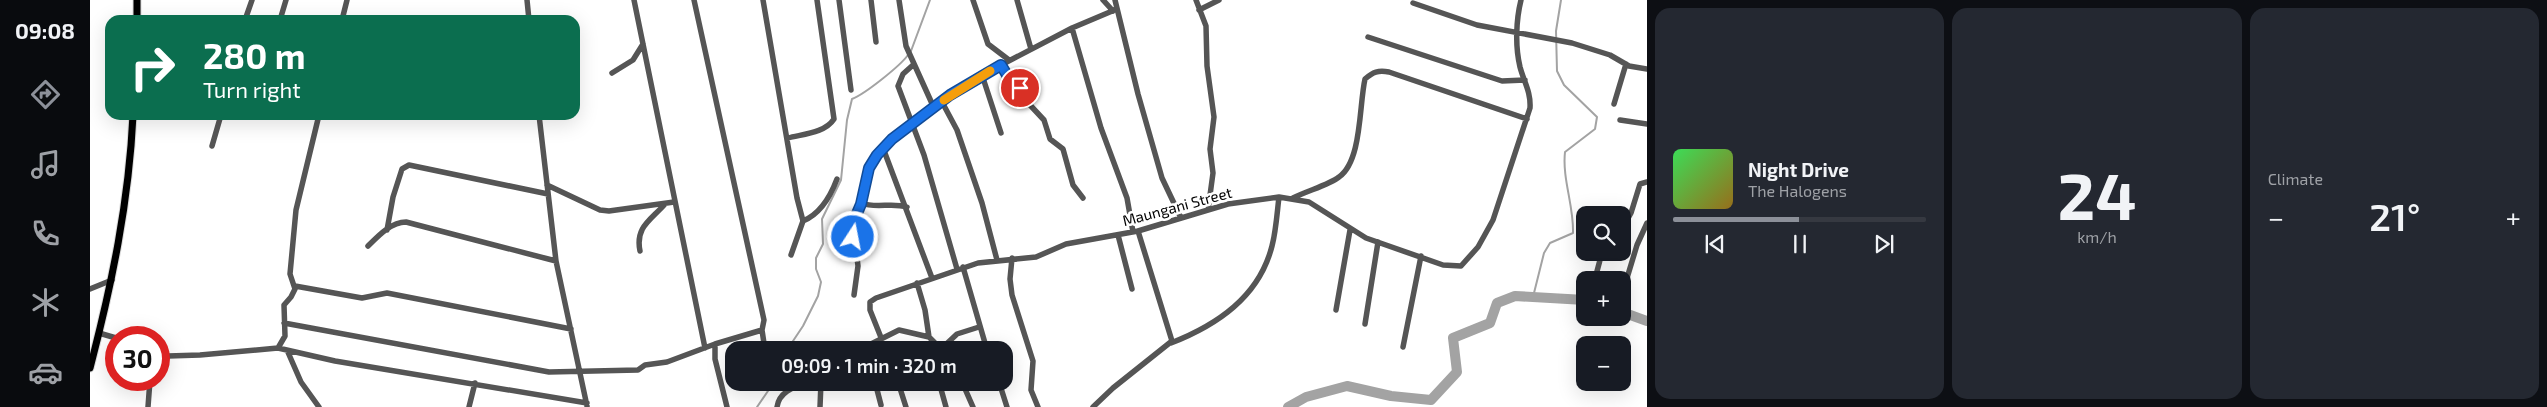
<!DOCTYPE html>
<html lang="en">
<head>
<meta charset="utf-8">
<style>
	body { margin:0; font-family:"Exo 2",sans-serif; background:#242831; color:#f1f3f6; height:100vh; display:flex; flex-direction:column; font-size:19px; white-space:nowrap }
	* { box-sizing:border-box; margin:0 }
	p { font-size:16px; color:#9ea1a6 }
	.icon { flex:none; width:28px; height:28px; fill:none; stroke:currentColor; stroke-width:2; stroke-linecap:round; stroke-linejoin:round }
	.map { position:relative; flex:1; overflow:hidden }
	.drawer { display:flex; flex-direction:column; gap:8px; padding:8px; background:#0d0f14; width:900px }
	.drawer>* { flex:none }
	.guide { position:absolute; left:15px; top:15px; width:475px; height:105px; border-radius:15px; box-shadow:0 5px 20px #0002; background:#0b6e4f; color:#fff; overflow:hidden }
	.fabs { position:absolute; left:1486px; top:206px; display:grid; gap:10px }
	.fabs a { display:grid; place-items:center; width:55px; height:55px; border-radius:10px; background:#171b24; box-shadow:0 5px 20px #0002; font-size:25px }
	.speed { position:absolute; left:15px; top:326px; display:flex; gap:10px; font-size:25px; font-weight:700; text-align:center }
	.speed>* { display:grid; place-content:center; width:65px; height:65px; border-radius:50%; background:#171b24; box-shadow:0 5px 20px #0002; line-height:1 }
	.speed .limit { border:8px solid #d22; background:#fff; color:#111 }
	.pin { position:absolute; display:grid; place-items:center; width:42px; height:42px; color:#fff; margin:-21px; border:2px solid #fff; border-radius:50%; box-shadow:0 1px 5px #0007 }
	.me { position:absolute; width:55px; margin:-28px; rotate:11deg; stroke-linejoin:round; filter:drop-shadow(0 0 4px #0008) }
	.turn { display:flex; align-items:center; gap:18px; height:105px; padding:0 15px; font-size:22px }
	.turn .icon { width:65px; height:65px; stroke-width:2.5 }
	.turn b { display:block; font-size:35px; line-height:42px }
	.big { font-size:38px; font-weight:600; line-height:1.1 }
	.drawer .tile { flex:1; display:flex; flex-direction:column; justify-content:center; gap:8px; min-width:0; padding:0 18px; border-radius:15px; background:#242831 }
	.drawer .dial { align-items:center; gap:0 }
	.dial b { font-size:65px; line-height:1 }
	.song { display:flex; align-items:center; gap:15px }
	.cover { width:60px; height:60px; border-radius:8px; background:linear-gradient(135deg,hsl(130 70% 55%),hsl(40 70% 35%)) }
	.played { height:5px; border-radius:2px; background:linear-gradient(90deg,#8c9099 50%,#363941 50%) }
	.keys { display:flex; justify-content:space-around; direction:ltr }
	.heat { display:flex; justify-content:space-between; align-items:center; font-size:28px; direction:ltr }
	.drawer .tiles { flex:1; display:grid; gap:8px; grid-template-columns:repeat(3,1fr) }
	.trip { position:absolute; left:635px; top:341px; width:288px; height:50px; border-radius:15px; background:#171b24; box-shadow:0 5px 20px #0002; font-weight:600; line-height:50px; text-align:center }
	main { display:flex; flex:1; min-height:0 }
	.tab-bar { display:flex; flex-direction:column; width:90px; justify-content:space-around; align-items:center; background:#090b0e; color:#9ea1a6 }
	.tab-bar .icon { width:35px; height:35px }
	.tab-bar .current { color:#8c9099 }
	.tab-bar b { font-size:22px; color:#f1f3f6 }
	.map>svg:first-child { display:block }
</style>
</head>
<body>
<main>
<nav class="tab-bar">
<b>09:08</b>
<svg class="icon current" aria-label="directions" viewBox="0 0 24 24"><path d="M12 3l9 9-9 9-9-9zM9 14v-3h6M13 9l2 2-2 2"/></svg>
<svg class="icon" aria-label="music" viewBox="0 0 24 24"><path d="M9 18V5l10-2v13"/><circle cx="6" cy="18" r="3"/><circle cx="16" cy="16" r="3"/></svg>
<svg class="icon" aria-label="phone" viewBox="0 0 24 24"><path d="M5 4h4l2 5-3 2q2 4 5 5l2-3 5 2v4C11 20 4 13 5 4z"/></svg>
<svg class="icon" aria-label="climate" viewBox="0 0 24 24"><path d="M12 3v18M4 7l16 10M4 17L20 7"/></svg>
<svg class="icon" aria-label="car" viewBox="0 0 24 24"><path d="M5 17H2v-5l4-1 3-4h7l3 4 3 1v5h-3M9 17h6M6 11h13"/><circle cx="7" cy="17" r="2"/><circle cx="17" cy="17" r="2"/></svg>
</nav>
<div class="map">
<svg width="1557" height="407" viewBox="0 0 1557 407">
	<rect width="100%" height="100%" fill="#fff"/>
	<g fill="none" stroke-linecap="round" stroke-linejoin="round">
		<path stroke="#a3a3a3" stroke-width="2" d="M821 51 840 0
			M1443 297 1454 253 1460 243 1483 233C1484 206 1472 179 1475 152L1505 129 1507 117 1474 85 1467 71 1466 31 1471 0
			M697 350 713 326 728 296 731 282 726 269V258L733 244 732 219 751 180 757 120 762 99C775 94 810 66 818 55
			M667 407 680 388 682 382"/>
		<path stroke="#a3a3a3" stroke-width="10" d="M1532 312 1557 321
			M1198 407 1216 397 1257 386 1301 396 1341 400 1367 372 1363 338 1400 323 1407 303 1425 296 1495 300"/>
		<g stroke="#dbdbdb" stroke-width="9">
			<path id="major" d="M47 20V0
				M0 368C22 284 39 201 43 115"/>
		</g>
		<path stroke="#555" stroke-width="5.5" d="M437 0 439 20
			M544 0 615 348
			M673 0 707 198 713 221
			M749 0 761 90
			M781 0 786 42
			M809 0 816 46 844 108
			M883 0 898 44 919 60
			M927 0 941 49
			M1013 0 1023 11
			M1025 0 1048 94 1072 178 1091 218
			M1106 0 1116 26 1117 66 1124 117 1120 149 1123 173 1118 210
			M1323 3 1387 25 1482 43 1520 55 1539 66 1557 69
			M1109 10 1129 0
			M155 20 162 0
			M190 20 196 0
			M252 20 257 0
			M982 28 1011 128 1037 198 1043 232
			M1278 37 1412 81 1435 80
			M823 65 813 74 808 86 834 155 867 269
			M911 65 920 80 935 93 940 105 954 120 960 139 973 149 983 185 993 198
			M522 73 543 60 553 44
			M892 75 911 133
			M852 102 867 130 892 203 907 260
			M1524 104 1536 64
			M449 115 466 261 497 406
			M1530 120 1557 124
			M698 138C713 134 735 133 744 119L727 0
			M122 146 131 115
			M793 148 842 278
			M457 185 510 210 519 211 584 202
			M1203 198C1216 191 1239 185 1249 177 1272 161 1269 105 1275 79 1283 72 1288 70 1299 72L1437 119
			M771 203C787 209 801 202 817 207
			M1532 229 1541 213 1550 184 1557 182
			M297 230 303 197 312 169 319 165 458 194
			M1028 235 1042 289
			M278 246C288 236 301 222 316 222L466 261
			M550 251C545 227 561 220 575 204
			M701 255 713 221C730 214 741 195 747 179
			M922 258 920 279 922 295 943 361 941 390 948 407
			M873 267 897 350
			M1506 275 1510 260 1515 252
			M1537 278 1547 245 1557 223
			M827 283 835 310 839 337 851 349
			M205 286 272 298 297 293 481 329
			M0 289 22 280
			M764 295 768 266 763 223 771 203 779 168 793 148 860 95 892 75 982 28 1027 9
			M1246 310 1260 230
			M194 323 459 372 548 370 555 365 577 362 625 344 672 330 674 320 604 0
			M1275 324 1288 242
			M672 330 675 350
			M9 333 26 338
			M1081 343C1127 325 1169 297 1182 246 1186 231 1187 213 1189 197
			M625 344V359L637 407
			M1313 347 1331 256
			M188 348 195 336 194 305 201 297 205 289 200 274 206 210 229 115
			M197 350 211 382 229 407
			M769 350 809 330 839 337
			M796 350 780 310V302L786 298 888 263 946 257 976 244 1048 231 1138 204 1189 197 1219 202 1276 238 1353 265 1371 266 1388 247 1403 220 1440 108C1441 92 1434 82 1430 67 1425 46 1426 20 1431 0
			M850 350 867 334 889 327
			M69 352 78 356 110 355 188 348 245 361 497 403
			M785 382 791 405
			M808 382 816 407
			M849 382 856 407
			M872 382 883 407
			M909 382 917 407
			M58 407 60 380
			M379 407 385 383
			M687 407C689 392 704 387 717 382
			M730 407 731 382
			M1003 407 1023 388 1082 341 1048 231"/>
		<use href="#major" stroke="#000" stroke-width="7"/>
	</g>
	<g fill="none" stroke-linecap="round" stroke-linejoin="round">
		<g stroke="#114b97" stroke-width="12">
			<path id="route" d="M763 237V223L771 204 779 168 787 155 802 139 860 95 911 65 920 80 930 88"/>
		</g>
		<use href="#route" stroke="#1a73e8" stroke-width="9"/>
		<path stroke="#f59e0b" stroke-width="9" d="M854 100 900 71"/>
	</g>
	<g text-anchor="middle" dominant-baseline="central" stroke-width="5" stroke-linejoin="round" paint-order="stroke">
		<g font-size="15" fill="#000" stroke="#fff">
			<text transform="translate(1087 206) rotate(-15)">Maungani Street</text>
		</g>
	</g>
</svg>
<div class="fabs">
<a><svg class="icon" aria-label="search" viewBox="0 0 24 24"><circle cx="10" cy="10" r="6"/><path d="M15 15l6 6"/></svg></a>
<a>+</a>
<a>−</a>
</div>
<div class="speed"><div class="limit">30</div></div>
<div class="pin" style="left:930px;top:88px;background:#d93025"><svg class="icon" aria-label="arrive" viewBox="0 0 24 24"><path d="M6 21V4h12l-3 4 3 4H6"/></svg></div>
<svg class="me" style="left:763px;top:237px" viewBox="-20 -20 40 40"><circle r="17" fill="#1a73e8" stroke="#fff" stroke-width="3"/><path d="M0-11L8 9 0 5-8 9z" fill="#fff"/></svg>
<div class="trip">09:09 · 1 min · 320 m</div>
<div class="guide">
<div class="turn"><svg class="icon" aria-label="right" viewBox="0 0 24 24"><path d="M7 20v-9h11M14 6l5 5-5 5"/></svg><div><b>280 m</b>Turn right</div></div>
</div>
</div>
<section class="drawer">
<div class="tiles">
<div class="tile">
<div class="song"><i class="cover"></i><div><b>Night Drive</b><p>The Halogens</p></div></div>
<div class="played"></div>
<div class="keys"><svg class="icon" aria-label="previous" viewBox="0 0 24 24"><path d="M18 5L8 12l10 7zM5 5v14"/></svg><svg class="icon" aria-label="pause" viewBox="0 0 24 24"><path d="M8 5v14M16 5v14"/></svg><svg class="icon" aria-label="next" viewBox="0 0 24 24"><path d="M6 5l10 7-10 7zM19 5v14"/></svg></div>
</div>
<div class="tile dial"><b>24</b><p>km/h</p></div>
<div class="tile"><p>Climate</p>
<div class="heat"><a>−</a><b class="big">21°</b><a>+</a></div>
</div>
</div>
</section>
</main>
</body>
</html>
